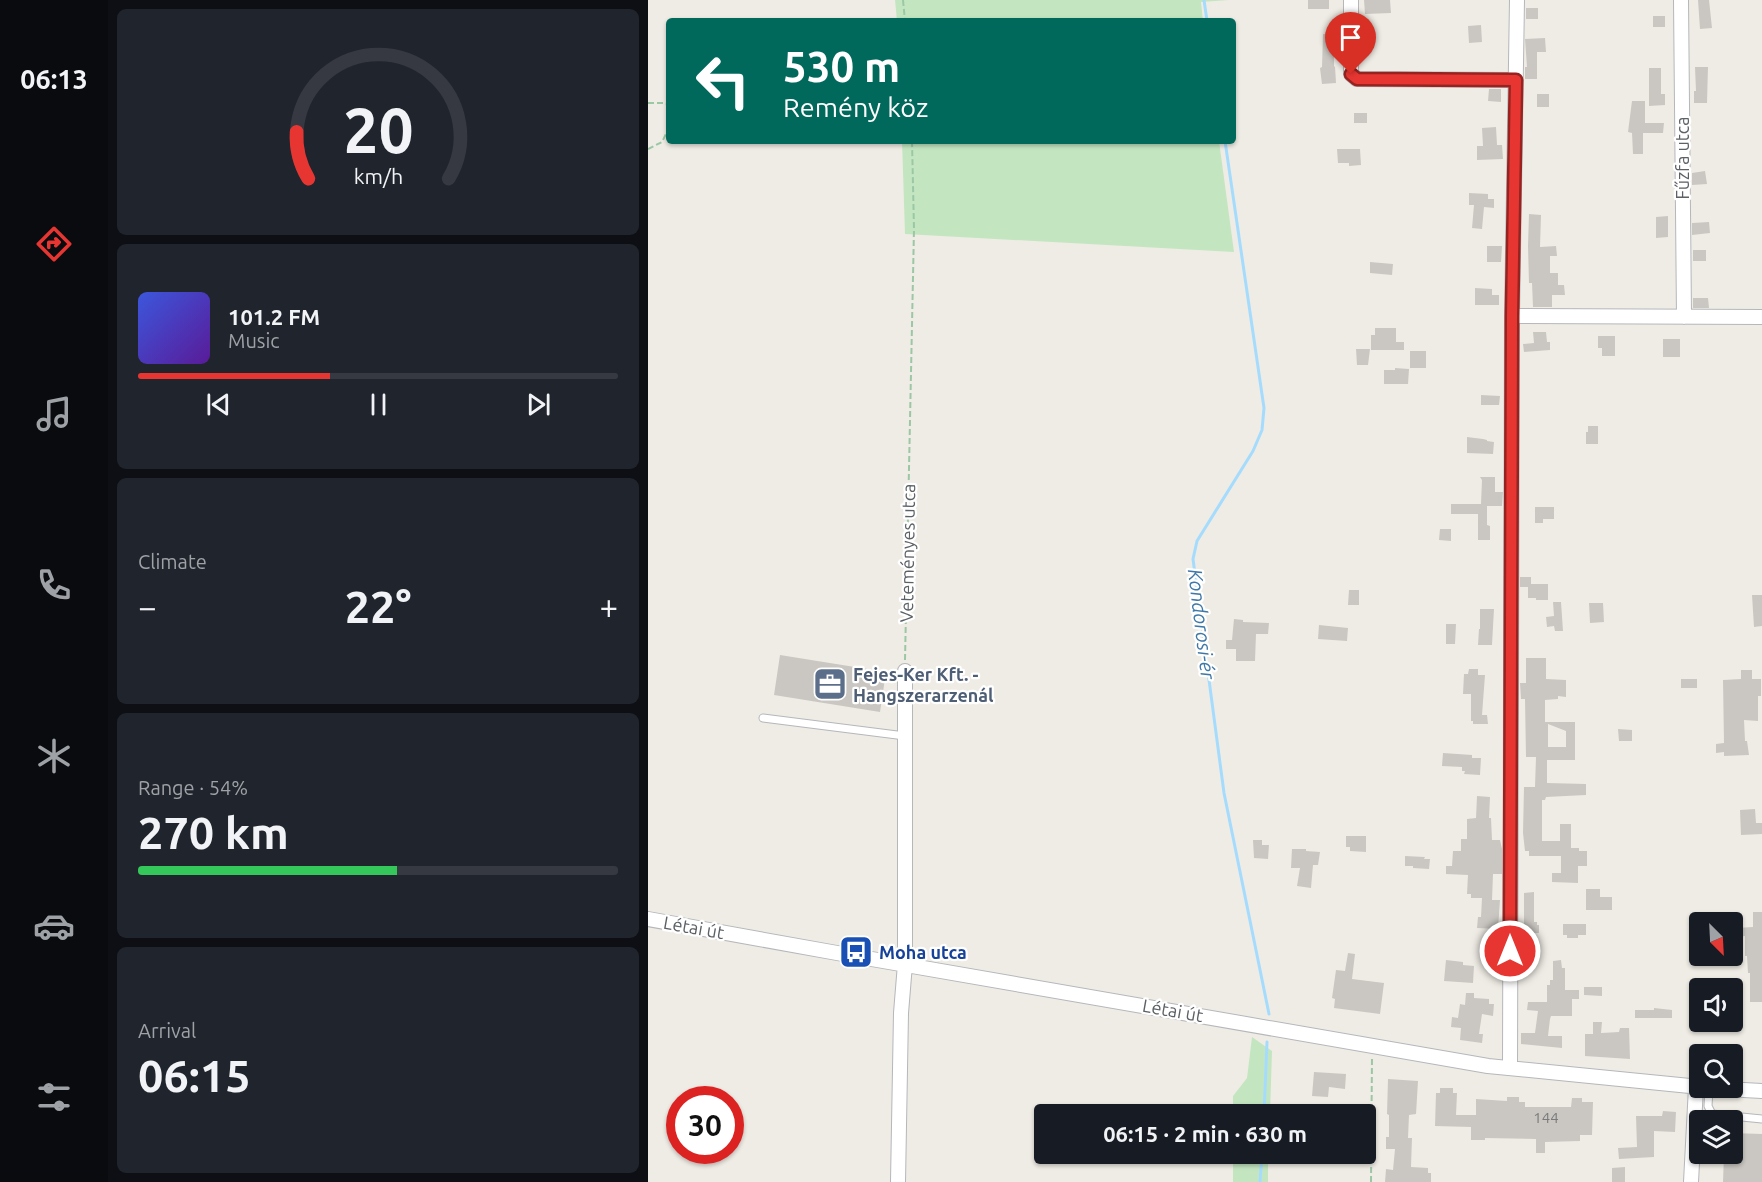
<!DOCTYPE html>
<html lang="en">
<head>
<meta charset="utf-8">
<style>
	body { margin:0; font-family:Ubuntu,sans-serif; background:#20242c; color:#f1f3f6; height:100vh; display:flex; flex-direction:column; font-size:22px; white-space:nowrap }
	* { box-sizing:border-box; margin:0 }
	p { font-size:20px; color:#9ea1a6 }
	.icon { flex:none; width:33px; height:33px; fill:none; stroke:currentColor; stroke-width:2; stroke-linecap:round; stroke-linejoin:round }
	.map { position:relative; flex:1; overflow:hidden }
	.side { display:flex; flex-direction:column; gap:9px; padding:9px; background:#0d0f14; width:540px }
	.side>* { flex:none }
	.guide { position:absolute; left:18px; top:18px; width:570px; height:126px; border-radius:6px; box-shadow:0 2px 4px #0004; background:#00695c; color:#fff; overflow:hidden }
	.needle { width:39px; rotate:156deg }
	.controls { position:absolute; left:1041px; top:912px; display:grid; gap:12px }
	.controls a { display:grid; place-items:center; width:54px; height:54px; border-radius:6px; background:#171b24; box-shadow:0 2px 4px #0004; font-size:30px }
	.speed { position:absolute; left:18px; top:1086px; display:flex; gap:12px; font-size:30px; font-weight:700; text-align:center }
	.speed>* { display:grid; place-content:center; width:78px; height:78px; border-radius:50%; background:#171b24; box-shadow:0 2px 4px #0004; line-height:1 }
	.speed .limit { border:9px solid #d22; background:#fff; color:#111 }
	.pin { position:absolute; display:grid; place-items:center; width:51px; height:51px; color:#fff; margin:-62px -26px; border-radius:50% 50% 50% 0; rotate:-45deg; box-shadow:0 0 6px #0007 }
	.pin .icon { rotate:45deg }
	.me { position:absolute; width:66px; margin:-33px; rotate:0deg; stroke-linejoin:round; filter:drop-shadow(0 0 4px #0008) }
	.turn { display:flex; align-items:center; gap:21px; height:126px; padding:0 18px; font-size:27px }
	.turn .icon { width:78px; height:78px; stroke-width:2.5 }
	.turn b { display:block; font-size:42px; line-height:51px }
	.big { font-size:45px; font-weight:700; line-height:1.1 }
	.side .widget { flex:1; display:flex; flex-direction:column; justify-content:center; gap:9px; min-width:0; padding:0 21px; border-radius:9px; background:#20242c }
	.side .dial { align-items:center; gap:0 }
	.dial svg { height:156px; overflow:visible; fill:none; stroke:#363941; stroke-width:7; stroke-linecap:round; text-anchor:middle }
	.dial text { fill:#f1f3f6; stroke:none }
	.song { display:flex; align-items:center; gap:18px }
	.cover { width:72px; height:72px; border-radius:9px; background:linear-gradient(135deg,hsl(230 70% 55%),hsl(270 70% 35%)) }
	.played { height:6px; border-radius:3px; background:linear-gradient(90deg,#e73632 40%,#363941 40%) }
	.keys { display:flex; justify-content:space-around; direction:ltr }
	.heat { display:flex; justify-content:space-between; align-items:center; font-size:33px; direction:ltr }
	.charge { height:9px; border-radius:4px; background:linear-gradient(90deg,#34c759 54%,#363941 0) }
	.trip { position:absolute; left:386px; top:1104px; width:342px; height:60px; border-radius:6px; background:#171b24; box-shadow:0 2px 4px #0004; font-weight:700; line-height:60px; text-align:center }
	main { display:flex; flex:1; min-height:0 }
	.menu { display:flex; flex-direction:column; width:108px; justify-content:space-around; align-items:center; background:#090b0e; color:#9ea1a6 }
	.menu .icon { width:42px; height:42px }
	.menu .on { color:#e73632 }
	.menu b { font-size:27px; color:#f1f3f6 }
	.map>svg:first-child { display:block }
</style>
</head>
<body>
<main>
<nav class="menu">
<b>06:13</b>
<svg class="icon on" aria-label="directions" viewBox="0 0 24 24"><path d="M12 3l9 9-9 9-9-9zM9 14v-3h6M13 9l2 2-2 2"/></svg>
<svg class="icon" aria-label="music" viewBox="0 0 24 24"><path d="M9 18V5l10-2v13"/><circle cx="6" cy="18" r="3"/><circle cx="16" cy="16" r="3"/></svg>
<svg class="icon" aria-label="phone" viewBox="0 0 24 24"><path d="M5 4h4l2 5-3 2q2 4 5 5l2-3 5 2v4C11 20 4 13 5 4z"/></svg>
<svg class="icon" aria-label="climate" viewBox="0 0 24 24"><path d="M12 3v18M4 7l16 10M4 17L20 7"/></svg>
<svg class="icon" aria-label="car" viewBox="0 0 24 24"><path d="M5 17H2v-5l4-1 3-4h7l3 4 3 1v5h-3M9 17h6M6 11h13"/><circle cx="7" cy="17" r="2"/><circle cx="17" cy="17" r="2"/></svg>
<svg class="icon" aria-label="filters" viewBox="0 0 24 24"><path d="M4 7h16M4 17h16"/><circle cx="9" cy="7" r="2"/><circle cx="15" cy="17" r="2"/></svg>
</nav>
<section class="side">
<div class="widget dial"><svg viewBox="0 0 100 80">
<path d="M14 69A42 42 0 1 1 86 69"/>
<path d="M14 69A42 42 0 0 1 8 45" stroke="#e73632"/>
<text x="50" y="56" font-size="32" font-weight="700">20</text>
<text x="50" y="72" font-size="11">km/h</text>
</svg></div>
<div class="widget">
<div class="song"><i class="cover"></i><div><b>101.2 FM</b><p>Music</p></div></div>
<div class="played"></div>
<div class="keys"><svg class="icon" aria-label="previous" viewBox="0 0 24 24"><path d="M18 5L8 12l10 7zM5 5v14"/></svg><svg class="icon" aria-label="pause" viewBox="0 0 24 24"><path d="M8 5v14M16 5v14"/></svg><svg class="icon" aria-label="next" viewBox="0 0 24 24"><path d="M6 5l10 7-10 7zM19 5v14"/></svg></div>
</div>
<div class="widget"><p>Climate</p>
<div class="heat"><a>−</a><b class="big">22°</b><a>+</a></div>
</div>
<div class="widget"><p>Range · 54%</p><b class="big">270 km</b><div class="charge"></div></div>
<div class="widget"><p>Arrival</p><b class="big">06:15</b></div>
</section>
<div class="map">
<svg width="1114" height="1182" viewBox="0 0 1114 1182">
	<rect width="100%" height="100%" fill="#efece5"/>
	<path fill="#c3e6c1" d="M247 0H581L553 2 555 21H249Z
		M254 141H571L586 252 257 234Z
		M604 1037 624 1051 622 1114H585V1096L599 1078Z
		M585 1154H620V1182H585Z"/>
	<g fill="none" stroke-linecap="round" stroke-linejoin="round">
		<path stroke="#a5dcfe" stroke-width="3" d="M556 0 559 21
			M577 141 616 408 614 430 605 451 549 541 545 559 576 793 621 1014
			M616 1114 619 1042
			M612 1182 614 1154"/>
	</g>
	<path fill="#cac7c2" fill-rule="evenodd" d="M660 0H681V9H660Z
		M716 0H742L743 13 717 14Z
		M1050 0H1061L1064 28 1052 29Z
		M878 8H890V19H878Z
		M1005 16H1017V27H1005Z
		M833 25 834 42 821 43 820 26Z
		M675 34H686V67L687 66 688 83 674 84 672 68 674 67Z
		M897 38 898 52H889V79H877V67H879L877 39Z
		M1047 67H1060L1059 103H1046V91H1048Z
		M1001 68H1013V94H1017V105L1001 106Z
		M841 89H853V102L840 101Z
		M889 94H901V107H889Z
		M984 101H997V123H1016L1015 133H995V154H985L984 133 980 132Z
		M706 113H719V123H706Z
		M848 127 849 145H854L855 159 829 160V146H835L834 128Z
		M689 149H712L713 165 701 166V163H690Z
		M1057 171 1059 184 1044 185V173Z
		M821 193 840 194V199H846V208L836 207 834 229 824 228 826 205H821Z
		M881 214 893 215 892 247 908 246 909 256H902V273H910V285H916L917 295H904V307H885L884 283H881L880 246Z
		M1020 216V237L1008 238V217Z
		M1061 222 1062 233 1044 235V223Z
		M839 246H854L853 262H839Z
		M1045 250H1058V261H1045Z
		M722 262 745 264 744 275 722 273Z
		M827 288 844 289V295H851V305H827Z
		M1045 298H1060L1061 308H1045Z
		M727 328H748V342H756V350H723V335H727Z
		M885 332H898L899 342H902V350L876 352 875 344 886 343Z
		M950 336H967V356H954V348H950Z
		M1015 339H1032V357H1015Z
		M708 349H722L720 365H709Z
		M762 351H778V368H762Z
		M747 368 761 369 760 384H736V370H747Z
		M833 395 852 396 851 405H833Z
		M940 426H950V444H938V432H940Z
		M819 437 835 439 839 440V441L846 442 845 454 819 453Z
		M832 477H847V492H855L854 506H839V525L842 526V540H830V514H803V504H833L834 480Z
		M887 507H906V519H895V523H887Z
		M792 529H803V541L791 540Z
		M872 577H883V584H900V600H888V598H880V587H872Z
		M701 590H711V605H700Z
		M1104 595H1114V626L1106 627Z
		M905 602H913L915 631H907L906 626 899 627 898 617 906 616Z
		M941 603H955L956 622 942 623Z
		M832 609H846L844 645H830L831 629H832Z
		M586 619 595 620V622L621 623 620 634H608L607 661H588V649H578V640H584Z
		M798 624H808L807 644H798Z
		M671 625 700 628 699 641 670 639Z
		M132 655 238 672 232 712 126 695Z
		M878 658H898V679L918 680V697L910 696V699L897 700V722H927V760H899V783L938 784V795L898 797 897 800H894V841H912V824H923V848H931V851H939V866H930V883L904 882V873H913V856H881V851H877L875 833 876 787H887L888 757H878L877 699H873L872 683H878ZM900 724 918 731V747H900Z
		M821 669H830V675H837L834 715H839L840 724H825V721H823V694H815L816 674H820Z
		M1093 670H1104V679H1113V696H1110V721L1096 720 1097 741H1099L1101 755 1076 756V752L1068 753V744L1076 743 1075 680 1093 679Z
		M1033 679H1049V688H1033Z
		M970 729 984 730V741H971Z
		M795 753 824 755V758H833L832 775 816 774 817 771H814V767L794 766Z
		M829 796 842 797 841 818H843L844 840H852L854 849V874H845L844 900H852L850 929 829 928 830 917H833L834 898H823V894H819L820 875 798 874V866H804L805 851H813V839H819V819L828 818Z
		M1107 809 1108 823H1114V834L1093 835 1092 810Z
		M698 836H718V852L702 851V847H698Z
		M605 840H614V845H621L620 859 606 858Z
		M644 849H658V851L672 852 670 865H665L663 888 649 886 652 868H643Z
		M757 856 777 857 776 859H782L781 869 765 868V866H757Z
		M938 889H952V897H964V910H938Z
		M886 892V922H889V925H891V933H876V893Z
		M1105 912H1114V1002H1102V973H1100L1099 956H1097V936L1089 937 1088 928 1105 927Z
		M915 924H938V935H930V938H919V935H915Z
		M700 953 707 954 704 979 736 983 732 1014 686 1008 687 999 684 998 688 970 697 971Z
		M798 960 815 962V965L826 966 825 983 796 981Z
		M913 960 914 968H917V990H931V999H924V1016H903L902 1019 900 1036H914V1048L873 1044V1033H887L890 1011 879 1010 880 1002H899V985H902V980H905V961Z
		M936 987H954V996L936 995Z
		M818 993H826V998L841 999V1004H846L845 1016 834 1014 831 1034H835L834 1043 812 1040 813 1028 803 1027 804 1017 810 1018 812 1004 817 1005Z
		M1006 1008 1024 1010V1018H987V1010H1006Z
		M945 1022H954L953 1033 971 1032 972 1028H981L982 1059 937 1056V1034H945Z
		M666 1072 698 1074 697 1089 681 1087 680 1097 664 1096Z
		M740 1079 770 1081 768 1114 761 1115 760 1138H764L763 1167 780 1168V1173H783V1182H737L738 1169 745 1170 747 1149H738V1137H741V1115L739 1114Z
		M792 1088H805V1093H809L808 1115H828V1099L859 1101V1097H871V1102H877V1107H923L924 1098H934V1102H945L944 1135H932V1141L897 1142V1153H888V1139L837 1138V1140H823V1127L787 1126 788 1093H792Z
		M1015 1111 1028 1112 1027 1132 1006 1131V1157L971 1159 970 1148 989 1147 988 1116H1014Z
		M1084 1133 1114 1134V1182H1075L1076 1154H1084Z
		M977 1167V1182H964V1168Z"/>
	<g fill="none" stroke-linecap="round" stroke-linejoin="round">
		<g stroke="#b5b7bb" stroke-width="9">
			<path id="lane" d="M115 718 257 736
				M1061 1088 1060 1106 1064 1114 1114 1119"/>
		</g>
		<g stroke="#b5b7bb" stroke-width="16">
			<path id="street" d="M703 0V74L709 79 868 80
				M1033 0 1036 317
				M864 316 1114 317
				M0 919 189 953 840 1066 1052 1087
				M862 1068 864 316 869 0
				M1059 1088 1114 1091
				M250 1182 253 1013 257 964V671
				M1043 1182 1048 1087"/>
		</g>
		<path stroke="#9bc7a5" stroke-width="2" stroke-dasharray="6 3" stroke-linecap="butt" d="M255 0 257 21
			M0 103H17L21 105
			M0 149 14 142 21 128
			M257 660 266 229 264 141
			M723 1182 724 1057"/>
		<use href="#lane" stroke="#fff" stroke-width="7"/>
		<use href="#street" stroke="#fff" stroke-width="14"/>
	</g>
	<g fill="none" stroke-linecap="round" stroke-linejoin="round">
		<g stroke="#962320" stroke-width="15">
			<path id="route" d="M703 74 709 79 868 80 864 316 862 951"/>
		</g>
		<use href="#route" stroke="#e73632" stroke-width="10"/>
	</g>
	<defs>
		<g id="office-square" transform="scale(1.725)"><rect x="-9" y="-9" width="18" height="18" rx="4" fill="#5c6f8a" stroke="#fff"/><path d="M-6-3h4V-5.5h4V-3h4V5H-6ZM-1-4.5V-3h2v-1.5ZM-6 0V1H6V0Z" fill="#fff"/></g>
		<g id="bus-square" transform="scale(1.725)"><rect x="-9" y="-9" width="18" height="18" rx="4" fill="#1a4fb4" stroke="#fff"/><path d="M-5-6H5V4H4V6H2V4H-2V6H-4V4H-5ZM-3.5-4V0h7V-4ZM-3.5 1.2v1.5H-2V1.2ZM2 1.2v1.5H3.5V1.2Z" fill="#fff"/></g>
	</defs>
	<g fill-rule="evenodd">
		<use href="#office-square" x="182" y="684"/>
		<use href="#bus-square" x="208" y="952"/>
	</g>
	<g text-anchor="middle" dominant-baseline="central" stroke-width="4.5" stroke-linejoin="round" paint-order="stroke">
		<g font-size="15" fill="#787a7c">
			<text x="898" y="1117">144</text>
		</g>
		<g font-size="18" fill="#5c6165" stroke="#fff">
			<text transform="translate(1034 158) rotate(-90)">Fűzfa utca</text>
			<text transform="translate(259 553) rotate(-89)">Veteményes utca</text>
			<text transform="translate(46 927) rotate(10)">Létai út</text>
			<text transform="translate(525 1010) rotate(10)">Létai út</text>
		</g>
		<g font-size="18" font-weight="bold" fill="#4e5e75" stroke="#fff" text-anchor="start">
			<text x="205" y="674">Fejes-Ker Kft. -<tspan x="205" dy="21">Hangszerarzenál</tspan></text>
		</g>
		<g font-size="18" font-weight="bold" fill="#164399" stroke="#fff" text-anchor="start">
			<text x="231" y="952">Moha utca</text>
		</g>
		<g font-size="20" font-style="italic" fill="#3f78a7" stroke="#fff">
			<text transform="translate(554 624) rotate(83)">Kondorosi-ér</text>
		</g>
	</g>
</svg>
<div class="controls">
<a><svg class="needle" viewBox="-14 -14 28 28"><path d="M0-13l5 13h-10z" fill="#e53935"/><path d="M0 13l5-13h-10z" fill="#9ea1a6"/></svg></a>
<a><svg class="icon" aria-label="sound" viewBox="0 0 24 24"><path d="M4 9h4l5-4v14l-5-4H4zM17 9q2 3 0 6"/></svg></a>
<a><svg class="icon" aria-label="search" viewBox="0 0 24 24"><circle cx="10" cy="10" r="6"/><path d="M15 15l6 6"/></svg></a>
<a><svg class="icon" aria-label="layers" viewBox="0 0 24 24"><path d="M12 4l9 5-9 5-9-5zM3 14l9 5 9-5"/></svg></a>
</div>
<div class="speed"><div class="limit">30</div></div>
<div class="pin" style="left:703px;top:74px;background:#d93025"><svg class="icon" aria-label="arrive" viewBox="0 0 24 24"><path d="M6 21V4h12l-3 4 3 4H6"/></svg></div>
<svg class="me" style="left:862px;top:951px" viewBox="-20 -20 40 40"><circle r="17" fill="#e73632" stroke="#fff" stroke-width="3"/><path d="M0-11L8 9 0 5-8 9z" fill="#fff"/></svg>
<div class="trip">06:15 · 2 min · 630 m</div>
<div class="guide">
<div class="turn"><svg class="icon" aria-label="left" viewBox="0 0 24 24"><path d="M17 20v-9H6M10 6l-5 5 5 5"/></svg><div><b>530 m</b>Remény köz</div></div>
</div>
</div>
</main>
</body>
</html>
